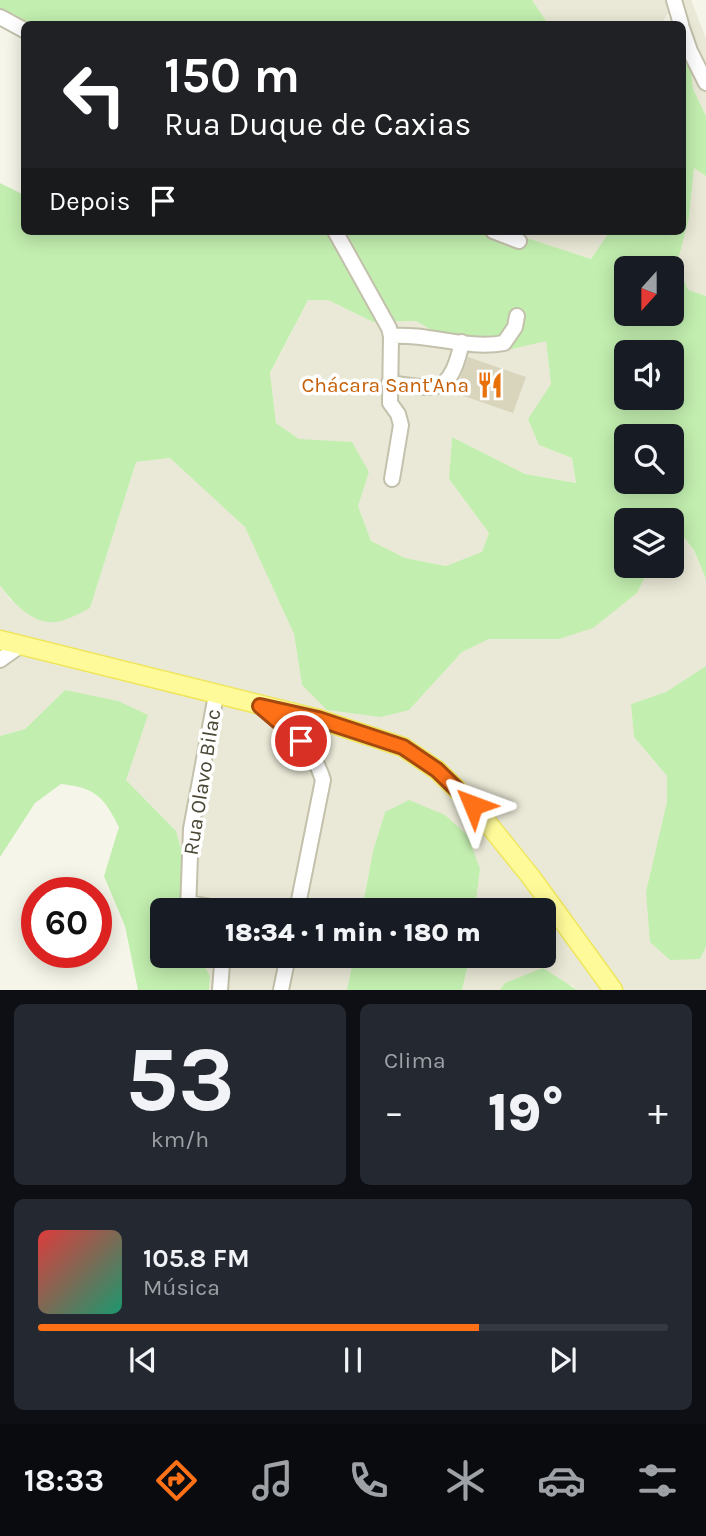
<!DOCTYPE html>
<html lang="pt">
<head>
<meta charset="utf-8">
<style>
	body { margin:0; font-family:Karla,sans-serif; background:#242831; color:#f1f3f6; height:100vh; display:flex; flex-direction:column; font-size:26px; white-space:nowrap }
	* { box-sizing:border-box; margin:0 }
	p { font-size:23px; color:#9ea1a6 }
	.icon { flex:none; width:38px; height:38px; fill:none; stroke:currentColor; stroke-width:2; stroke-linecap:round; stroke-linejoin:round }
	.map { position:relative; height:990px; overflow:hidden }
	.side { display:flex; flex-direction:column; gap:14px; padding:14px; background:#0d0f14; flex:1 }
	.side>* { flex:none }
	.banner { position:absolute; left:21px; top:21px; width:665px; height:214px; border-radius:10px; box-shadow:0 4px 18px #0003; background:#202124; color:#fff; overflow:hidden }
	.needle { width:46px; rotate:201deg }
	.tools { position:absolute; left:614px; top:256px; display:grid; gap:14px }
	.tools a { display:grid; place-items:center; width:70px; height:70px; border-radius:10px; background:#171b24; box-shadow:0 4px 18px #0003; font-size:35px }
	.speed { position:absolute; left:21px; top:877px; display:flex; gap:14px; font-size:35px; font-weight:700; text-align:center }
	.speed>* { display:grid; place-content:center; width:91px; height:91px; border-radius:50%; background:#171b24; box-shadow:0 4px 18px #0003; line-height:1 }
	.speed .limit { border:10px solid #d22; background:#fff; color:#111 }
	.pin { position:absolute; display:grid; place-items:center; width:60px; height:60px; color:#fff; margin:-30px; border:4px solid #fff; border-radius:50%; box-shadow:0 2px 7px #0007 }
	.me { position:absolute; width:77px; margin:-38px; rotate:314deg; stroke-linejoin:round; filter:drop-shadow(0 0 5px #0008) }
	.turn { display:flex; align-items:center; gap:24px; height:147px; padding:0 28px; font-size:32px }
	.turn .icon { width:91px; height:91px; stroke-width:2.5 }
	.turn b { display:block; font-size:49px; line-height:60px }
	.then { display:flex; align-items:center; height:66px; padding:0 28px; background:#0003; gap:14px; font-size:26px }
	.big { font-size:52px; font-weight:800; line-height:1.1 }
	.side .card { flex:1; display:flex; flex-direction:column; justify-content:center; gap:10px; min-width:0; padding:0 24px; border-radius:10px; background:#242831 }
	.side .dial { align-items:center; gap:0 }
	.dial b { font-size:91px; line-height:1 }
	.song { display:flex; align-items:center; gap:21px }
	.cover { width:84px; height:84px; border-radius:10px; background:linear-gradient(135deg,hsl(0 70% 55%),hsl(160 70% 35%)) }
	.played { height:7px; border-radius:4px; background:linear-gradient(90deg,#ff7117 70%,#363941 70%) }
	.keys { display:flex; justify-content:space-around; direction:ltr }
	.heat { display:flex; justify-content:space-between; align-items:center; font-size:38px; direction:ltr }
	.side .tiles { flex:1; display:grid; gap:14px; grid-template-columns:1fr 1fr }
	.card:last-child { grid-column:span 2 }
	.trip { position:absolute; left:150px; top:898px; width:406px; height:70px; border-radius:10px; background:#171b24; box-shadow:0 4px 18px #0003; font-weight:800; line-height:70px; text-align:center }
	.menu { display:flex; height:112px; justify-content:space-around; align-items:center; background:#090b0e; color:#9ea1a6 }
	.menu .icon { width:49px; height:49px }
	.menu .active { color:#ff7117 }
	.menu b { font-size:32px; color:#f1f3f6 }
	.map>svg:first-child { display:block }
</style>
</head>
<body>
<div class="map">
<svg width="706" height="990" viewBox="0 0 706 990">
	<rect width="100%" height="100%" fill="#f6f5e9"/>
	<path fill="#eae9d7" d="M532 0H691L706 38V116L693 89 688 38 669 12 661 24H547Z
		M694 167 706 176V296L688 291 677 264 689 218Z
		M506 231H610L591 259Z
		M308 300H328L373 322 416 321 461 347 496 353 546 340 551 384 539 445 572 458 576 483 525 474 452 437 449 479 489 533 482 553 446 566 405 558 371 541 358 506 369 472 299 439 276 423 270 374Z
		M171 458 245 526 294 634 302 685 409 710 462 652 489 639H559L637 593 651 565H672L673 522 694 550 706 579V666L666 692 631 704 634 737 667 776V802L700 959 706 947V990H577L572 985 505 983 500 990H462L470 956H544V910H475L480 869 385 812 373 851 362 910H182L176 831 126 780 65 690 25 729 0 736V585L11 601 90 608 136 462Z
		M199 956H354L347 990H209L210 976Z"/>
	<path fill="#c2eeaf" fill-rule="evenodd" d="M0 0H532L548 24H24L0 20Z
		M683 30 688 38 693 89 706 116V176L694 168 689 218 677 264 688 290 706 296V579L694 550 673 523 672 524V520H626V565H651L637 593 593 628 559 639H489L462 652 409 710 381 717 327 710 302 685 294 634 245 527 170 458 136 462 90 608C82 612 73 617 64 620 38 630 13 604 0 585V183L24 195V231H155L168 234 174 231H506L591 259 610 231H682ZM626 268H672V313H626ZM308 300H328L373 322 416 321 461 347 496 353 546 341 551 384 528 419 539 445 572 458 576 483 525 474 452 437 449 479 489 533 482 552 446 566 405 558 371 541 358 506 369 472 352 442 299 439 276 423 270 373ZM626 352H672V397H626ZM626 436H672V481H626Z
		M706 666V947L700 959 670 960 650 942 646 892 667 802V776L634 737 631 704 666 692Z
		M65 690 118 701 148 715 126 780 176 831 183 856 182 910H163V956H199L210 976 209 990H138L125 926 104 876 119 827C103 796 96 788 61 784L35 803 0 857V736L25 729Z
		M409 800 445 815 468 836 480 869 475 910H362L373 851 385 812Z
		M354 956H470L462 990H347Z
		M543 968 577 990H500L505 983Z"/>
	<path fill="#d9d5bd" d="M468 357 526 377 513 413 455 393Z"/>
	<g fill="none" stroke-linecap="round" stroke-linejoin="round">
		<g stroke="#c3c0ab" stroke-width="18">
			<path id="minor" d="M674 0 681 24
				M0 17 24 30
				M682 28 690 51 706 83
				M335 231 389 328 391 336C429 333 467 350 504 343L515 327 517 316
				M493 231 519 241
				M391 336 390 403 398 414 401 425 392 479
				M389 383C438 389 450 396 462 342
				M0 660 21 645
				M261 707C287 728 313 746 323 780L297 910
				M188 903 229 910
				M188 910 191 829 216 695
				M214 956 222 964 220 990
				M281 990 288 956"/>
		</g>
		<g stroke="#efe65e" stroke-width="21">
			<path id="major" d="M0 640 318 719 403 747 437 770 473 805 531 877 613 990"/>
		</g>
		<use href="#minor" stroke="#fff" stroke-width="14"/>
		<use href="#major" stroke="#fffa99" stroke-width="18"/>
	</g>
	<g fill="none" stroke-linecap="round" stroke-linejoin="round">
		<g stroke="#a6490f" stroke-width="18">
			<path id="route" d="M301 741 260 706 318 719 403 747 437 770 473 805"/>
		</g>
		<use href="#route" stroke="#ff7117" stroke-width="12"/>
	</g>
	<defs>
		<g id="restaurant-bare" transform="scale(2.1)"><path d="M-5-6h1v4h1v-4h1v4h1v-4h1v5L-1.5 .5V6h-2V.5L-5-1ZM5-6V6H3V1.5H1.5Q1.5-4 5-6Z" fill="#e8710a" stroke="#fff" stroke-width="2.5" paint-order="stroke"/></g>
	</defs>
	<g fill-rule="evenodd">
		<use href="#restaurant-bare" x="490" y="385"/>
	</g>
	<g text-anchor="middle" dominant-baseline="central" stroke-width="7" stroke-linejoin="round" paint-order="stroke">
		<g font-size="21" fill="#c56008" stroke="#fff" text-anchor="end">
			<text x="469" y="385">Chácara Sant'Ana</text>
		</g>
		<g font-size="21" fill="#4b4836" stroke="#fff">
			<text transform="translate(202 782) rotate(-81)">Rua Olavo Bilac</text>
		</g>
	</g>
</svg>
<div class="tools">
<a><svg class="needle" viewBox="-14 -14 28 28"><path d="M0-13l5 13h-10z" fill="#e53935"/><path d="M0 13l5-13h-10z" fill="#9ea1a6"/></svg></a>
<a><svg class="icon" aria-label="sound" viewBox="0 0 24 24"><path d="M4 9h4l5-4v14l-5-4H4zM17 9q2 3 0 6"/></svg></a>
<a><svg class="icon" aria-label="search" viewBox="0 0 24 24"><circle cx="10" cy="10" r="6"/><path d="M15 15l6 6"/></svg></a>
<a><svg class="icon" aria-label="layers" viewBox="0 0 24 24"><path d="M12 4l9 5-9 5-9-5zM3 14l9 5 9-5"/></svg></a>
</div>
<div class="speed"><div class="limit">60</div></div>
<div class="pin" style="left:301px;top:741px;background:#d93025"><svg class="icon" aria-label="arrive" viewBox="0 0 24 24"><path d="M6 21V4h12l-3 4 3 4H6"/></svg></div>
<svg class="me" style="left:473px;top:805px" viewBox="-20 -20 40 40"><path d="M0-17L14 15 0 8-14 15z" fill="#ff7117" stroke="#fff" stroke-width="4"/></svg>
<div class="trip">18:34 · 1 min · 180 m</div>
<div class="banner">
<div class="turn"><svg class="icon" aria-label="left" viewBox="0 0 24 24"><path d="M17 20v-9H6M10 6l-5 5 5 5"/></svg><div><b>150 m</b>Rua Duque de Caxias</div></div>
<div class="then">Depois<svg class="icon" aria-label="arrive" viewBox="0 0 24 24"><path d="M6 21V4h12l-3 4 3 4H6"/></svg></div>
</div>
</div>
<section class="side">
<div class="tiles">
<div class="card dial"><b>53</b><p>km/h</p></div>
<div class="card"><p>Clima</p>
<div class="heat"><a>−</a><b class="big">19°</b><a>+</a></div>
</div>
<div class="card">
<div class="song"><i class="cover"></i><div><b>105.8 FM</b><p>Música</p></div></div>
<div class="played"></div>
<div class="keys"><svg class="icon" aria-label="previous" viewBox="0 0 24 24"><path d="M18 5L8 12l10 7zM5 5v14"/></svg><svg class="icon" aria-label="pause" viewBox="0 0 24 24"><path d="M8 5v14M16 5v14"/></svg><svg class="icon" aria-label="next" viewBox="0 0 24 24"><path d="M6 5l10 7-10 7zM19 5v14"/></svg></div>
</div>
</div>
</section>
<nav class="menu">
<b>18:33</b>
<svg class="icon active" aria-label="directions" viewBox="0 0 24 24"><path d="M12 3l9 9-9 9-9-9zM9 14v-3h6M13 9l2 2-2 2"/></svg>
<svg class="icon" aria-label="music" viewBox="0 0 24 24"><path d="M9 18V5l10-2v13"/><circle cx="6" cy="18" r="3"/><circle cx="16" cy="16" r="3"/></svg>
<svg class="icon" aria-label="phone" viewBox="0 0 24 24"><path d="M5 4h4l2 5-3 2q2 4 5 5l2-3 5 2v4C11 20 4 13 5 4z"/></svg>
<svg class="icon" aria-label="climate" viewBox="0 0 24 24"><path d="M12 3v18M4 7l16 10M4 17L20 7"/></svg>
<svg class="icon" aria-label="car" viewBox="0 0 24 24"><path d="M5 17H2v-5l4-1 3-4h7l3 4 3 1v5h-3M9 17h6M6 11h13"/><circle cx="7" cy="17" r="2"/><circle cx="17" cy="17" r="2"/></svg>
<svg class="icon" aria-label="filters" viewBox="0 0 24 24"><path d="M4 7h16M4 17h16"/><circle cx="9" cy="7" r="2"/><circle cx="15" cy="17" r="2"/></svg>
</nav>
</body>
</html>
